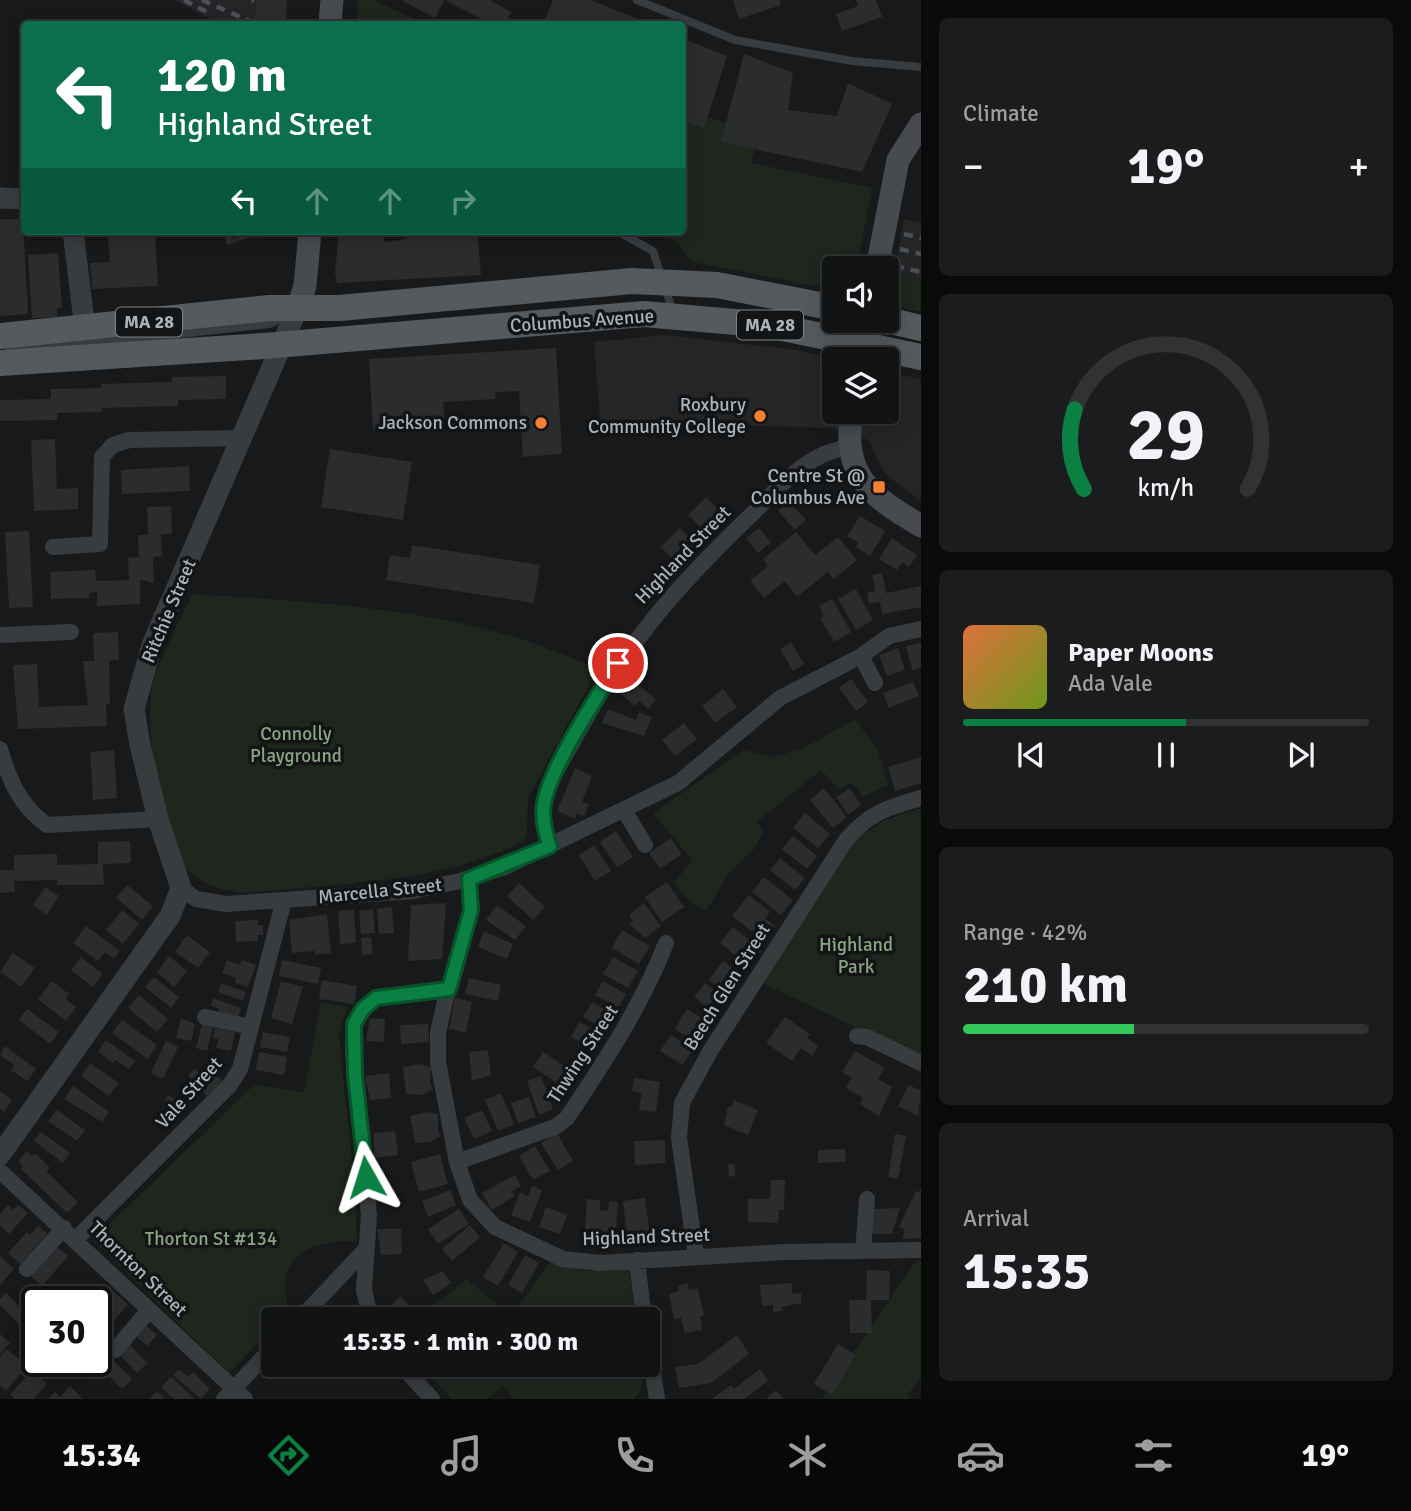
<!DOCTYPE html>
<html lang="en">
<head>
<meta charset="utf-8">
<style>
	body { margin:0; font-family:Signika,sans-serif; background:#1b1c1d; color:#f1f3f6; height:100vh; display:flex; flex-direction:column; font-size:26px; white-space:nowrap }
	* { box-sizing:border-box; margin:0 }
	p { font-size:23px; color:#9c9ea0 }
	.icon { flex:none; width:38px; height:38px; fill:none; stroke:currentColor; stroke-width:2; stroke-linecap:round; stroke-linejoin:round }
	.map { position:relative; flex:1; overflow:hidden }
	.panel { display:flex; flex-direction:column; gap:18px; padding:18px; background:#0a0a0b; width:490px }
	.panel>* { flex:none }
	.banner { position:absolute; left:21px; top:21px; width:665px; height:214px; border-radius:7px; box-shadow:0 4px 18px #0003,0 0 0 2px #313234; background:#0b6e4f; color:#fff; overflow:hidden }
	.tools { position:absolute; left:822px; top:256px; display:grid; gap:14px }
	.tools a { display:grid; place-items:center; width:77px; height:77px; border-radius:7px; background:#121314; box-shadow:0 4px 18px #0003,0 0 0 2px #313234; font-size:35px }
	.speed { position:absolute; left:21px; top:1286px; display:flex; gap:14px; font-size:35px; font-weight:700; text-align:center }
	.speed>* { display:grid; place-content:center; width:91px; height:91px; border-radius:50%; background:#121314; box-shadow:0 4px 18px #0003,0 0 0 2px #313234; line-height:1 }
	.speed .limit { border:4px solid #111; border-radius:10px; background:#fff; color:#111 }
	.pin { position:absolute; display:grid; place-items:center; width:60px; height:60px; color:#fff; margin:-30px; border:4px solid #fff; border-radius:50%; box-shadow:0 2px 7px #0007 }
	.me { position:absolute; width:77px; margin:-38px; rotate:354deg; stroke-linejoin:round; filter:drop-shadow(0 0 5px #0008) }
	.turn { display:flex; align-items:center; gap:24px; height:147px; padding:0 21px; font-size:32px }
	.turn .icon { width:91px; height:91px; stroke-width:2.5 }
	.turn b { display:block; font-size:49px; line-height:60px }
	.lanes { display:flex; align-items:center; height:66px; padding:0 21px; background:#0003; justify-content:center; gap:35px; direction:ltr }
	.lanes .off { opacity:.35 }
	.big { font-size:52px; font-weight:700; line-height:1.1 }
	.panel .widget { flex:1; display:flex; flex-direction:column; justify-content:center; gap:10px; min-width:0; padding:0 24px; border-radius:10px; background:#1b1c1d }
	.panel .dial { align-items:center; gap:0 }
	.dial svg { height:182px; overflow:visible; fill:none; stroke:#313234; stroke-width:7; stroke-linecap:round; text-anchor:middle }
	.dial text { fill:#f1f3f6; stroke:none }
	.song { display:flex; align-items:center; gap:21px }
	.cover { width:84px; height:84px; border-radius:10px; background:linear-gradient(135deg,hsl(20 70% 55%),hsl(80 70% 35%)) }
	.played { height:7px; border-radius:4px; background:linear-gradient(90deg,#0b8043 55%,#313234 55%) }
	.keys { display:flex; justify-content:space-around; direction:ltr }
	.heat { display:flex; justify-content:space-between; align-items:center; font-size:38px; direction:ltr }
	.charge { height:10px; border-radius:5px; background:linear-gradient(90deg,#34c759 42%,#313234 0) }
	.trip { position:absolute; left:261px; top:1307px; width:399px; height:70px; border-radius:7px; background:#121314; box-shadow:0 4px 18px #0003,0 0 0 2px #313234; font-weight:700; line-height:70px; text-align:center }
	.dock { display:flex; height:112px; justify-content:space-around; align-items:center; background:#070808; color:#9c9ea0 }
	.dock .icon { width:49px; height:49px }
	.dock .on { color:#0b8043 }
	.dock b { font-size:32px; color:#f1f3f6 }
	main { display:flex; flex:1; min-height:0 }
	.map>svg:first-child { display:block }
</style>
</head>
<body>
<main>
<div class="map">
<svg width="921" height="1399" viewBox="0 0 921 1399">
	<rect width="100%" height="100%" fill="#18191a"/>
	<path fill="#242527" d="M174 0H256L254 24H220Z
		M904 219 921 223V279L894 272Z
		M665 335 798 350 835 359V411H887V372L921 379V501L885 474 869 440 829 428 600 421 594 342Z"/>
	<path fill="#1f261e" d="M358 0H373L425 24H373L358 18Z
		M683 110 759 133 751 163 872 188 857 268H835V290L692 262 677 242 656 231H682Z
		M894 272 921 279V312L897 307 890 290Z
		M192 594C296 601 407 606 508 635 539 644 568 657 598 668L528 798 527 832 524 841C439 884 338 883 245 893 223 891 197 884 184 865 159 829 145 730 152 688 155 667 182 617 192 594Z
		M855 719 878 750 888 785 863 797 852 783 838 789 821 770 757 822 763 831 755 848 729 873 706 911 689 901 674 883 692 860 653 813 744 750 772 757 804 748Z
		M921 808V1058L762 983 854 840 885 820Z
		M321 1002 347 1007 339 1036 354 1182 357 1241C331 1241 297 1243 287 1273 283 1283 287 1300 288 1311L280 1319 273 1320V1327L229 1373 93 1240 254 1085 304 1092Z
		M916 1261H921V1378L908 1394 909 1399H822Z
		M550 1262 588 1271 629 1269 635 1319 416 1320 467 1279 511 1316Z
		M421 1365H641C643 1379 645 1389 634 1399H514L504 1386 487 1399H452Z"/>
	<path fill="#2b2c2e" d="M256 0H287L286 24H254Z
		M401 0H444L435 18Z
		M445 0H489L512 12 505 24H486L487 22Z
		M553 0H591L650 24H543Z
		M733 0H780L781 5 739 19Z
		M856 0H876L882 17 842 31 836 14 858 6Z
		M358 18 373 24H357Z
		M682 38 727 56 704 128 682 121Z
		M744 54 793 73 788 110 837 116 848 83 892 104 862 172 721 142Z
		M0 219H23L28 314 0 316Z
		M258 231H265L267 236 261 238 260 234 227 245 225 237 232 235 233 239Z
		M339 231H383L384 242 407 239 406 235 477 231 481 275 337 283 335 273Z
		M155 232 158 286 92 289 90 263 110 262 108 234Z
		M58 253 62 307 57 308V317L32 318 28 255Z
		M556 348 562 454 523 457 519 391 495 392 496 399 443 402 445 425 373 430 369 359Z
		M226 376V399L178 400V406L102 408V412L57 413V420L0 421V400L51 399V389L101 388V384L172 382V377Z
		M55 439 57 489 78 488V509L34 511 31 440Z
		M330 449 412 462 403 520 321 507Z
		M189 466 190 491 122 494 121 470Z
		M706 497 725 516 707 533 688 515Z
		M789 501 806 520 795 530 778 511Z
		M171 506 172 534H161L162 556 153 557 154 583 140 580V604L97 606V592L89 593V598L51 599 50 572 95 570 96 581 129 580 128 558 139 557 138 535H148L147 507Z
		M860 516 885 531 870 556 856 547 858 543 847 536Z
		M680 528 696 544 677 563 661 547Z
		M759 528 771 542 758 553 746 538Z
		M29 531 33 607 9 608 5 532Z
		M796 532 815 555 838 537 857 560 834 579 828 572 797 597 785 581 764 598 750 581 768 566 763 559Z
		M892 538 917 555 909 567 902 562 897 570 879 559Z
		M412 545 540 565 534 603 386 580 390 555 410 558Z
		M882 573 886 593 921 586V607L882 614 880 602 869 604 867 593 875 591 872 575Z
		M856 589 873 620 856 630 838 599Z
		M832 599 851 632 834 642 820 618 824 616 819 606Z
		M118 632 119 660 109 661 110 704H106L107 726 18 729 13 665 37 664 39 707 88 705 83 661H94L93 633Z
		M791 642 804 664 793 671 780 649Z
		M921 643V668L912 670 906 646Z
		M898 648 905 670 887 676 879 655Z
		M630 678 656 699 648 709 639 701 635 706 618 692Z
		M851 679 868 702 856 711 839 688Z
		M913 682 919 696 889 708 883 693Z
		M723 689 737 707 715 723 702 706Z
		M608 709 636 720 639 712 652 717 644 736 602 723Z
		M684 723 697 739 675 756 662 740Z
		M114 750 117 798 93 800 90 752Z
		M921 757V783L895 791 888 767Z
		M575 768 592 776 582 802 589 804 584 816 577 813 575 819 557 811Z
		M824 788 847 817 833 828 810 800Z
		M850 788 861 805 848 815 836 797Z
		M805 813 830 834 818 848 793 828Z
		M616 831 633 857 617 867 600 842Z
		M793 836 817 856 807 869 782 849Z
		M671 838 682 854 660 869 649 853Z
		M130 841 131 863 103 864 104 885H57V880L14 881 15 892 0 893V870H14V855L57 854V865L98 864V842Z
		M594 845 611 871 595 881 579 855Z
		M780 858 805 878 795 890 770 870Z
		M764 877 793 900 781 915 752 892Z
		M667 882 684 907 662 922 645 897Z
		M519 883 545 907 533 920 507 896Z
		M127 885 153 906 142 920 116 898Z
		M45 887 59 896 47 915 33 905Z
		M749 895 770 912 765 918 775 926 763 940 732 916Z
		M446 903 442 959 408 961 411 905Z
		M644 903 661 926 645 938 629 924 633 921 629 915Z
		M497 905 526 926 515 940 486 920Z
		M392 907 394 933 379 934 377 909Z
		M373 909 375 933 361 934 359 911Z
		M122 910 139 924 123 944 106 930Z
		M354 910 356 943 340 944 338 911Z
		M327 914 331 953 315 955V951L292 953 289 920Z
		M258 920V925H263V935H258V941L236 942 235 921Z
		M86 926 120 951 114 959 105 952 98 961 73 943Z
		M733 927 762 950 748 966 720 943Z
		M622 930 650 946 639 964 612 948Z
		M484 931 513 944 507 959 478 947Z
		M187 935 210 952 198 968 175 952Z
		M371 937 373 954 362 955 361 938Z
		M13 953 35 968 21 987 0 972Z
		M169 956 187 971 174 987 157 972Z
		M81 957 103 974 93 987 71 970Z
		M613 957 638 971 628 988 603 974Z
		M227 960 240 965 242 960 256 965 248 987 235 983 236 978 222 973Z
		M282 960 321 968 318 984 279 976Z
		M723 961 743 976 728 995 709 980Z
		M154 977 179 997 171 1008 145 987Z
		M469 978 501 985 498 1001 465 994Z
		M322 980 357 986 354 1004 319 999Z
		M52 981 69 994 66 999 76 1007 66 1021 38 999Z
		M281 981 303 987 292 1024 271 1018Z
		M603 981 626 994 618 1008 595 995Z
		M221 983 246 992 243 1001 218 992Z
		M705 983 725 999 714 1013 694 997Z
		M139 995 168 1019 157 1032 128 1008Z
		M213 998 241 1008 237 1020 218 1013 219 1009 211 1006Z
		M455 998 472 1002 466 1033 449 1029Z
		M592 1002 614 1015 606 1030 583 1017Z
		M27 1009 59 1032 50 1044 19 1020Z
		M687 1009 710 1023 697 1043 675 1029Z
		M785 1017 810 1034 807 1038 818 1046 812 1056 801 1048 792 1061 766 1043Z
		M181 1018 195 1024 191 1041 176 1038Z
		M370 1018 385 1019 384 1042 366 1041Z
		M122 1020 157 1045 148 1059 112 1033Z
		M580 1022 603 1035 594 1050 571 1037Z
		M202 1024 213 1027 207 1051 196 1048Z
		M428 1024 429 1042 401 1044 400 1025Z
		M215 1028 235 1032 231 1051 216 1048 218 1039 213 1038Z
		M263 1032 290 1037 287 1052 260 1047Z
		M671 1035 693 1049 683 1065 660 1051Z
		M106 1040 135 1061 129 1069 116 1060 113 1063 98 1052Z
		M166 1041 178 1047 163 1079 151 1073Z
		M5 1046 36 1069 27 1081 11 1070 14 1065 0 1055Z
		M488 1050 491 1075 472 1081 469 1052Z
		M855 1051 885 1068 878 1079 892 1087 879 1116 860 1104 863 1098 846 1088 852 1078 842 1072Z
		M259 1052 287 1057 284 1075 256 1070Z
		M543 1052 578 1075 568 1090 533 1067Z
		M90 1063 119 1083 109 1096 81 1076Z
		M419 1064 431 1067 430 1083 433 1089 422 1095 406 1094 403 1067Z
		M209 1067 222 1081 207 1096 188 1076 195 1068 201 1075Z
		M389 1073 391 1098 370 1100 365 1076Z
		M541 1076 553 1109 539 1115 527 1081Z
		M634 1078 660 1082 656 1112 639 1110 642 1093 632 1091Z
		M909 1085 921 1091 918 1116 898 1106Z
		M73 1086 109 1112 102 1122 64 1099Z
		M0 1091 12 1100 4 1112 0 1109Z
		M501 1093 514 1124 498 1131 485 1100Z
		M168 1095 178 1101 174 1106 165 1100Z
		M529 1097 536 1117 518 1123 511 1103Z
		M734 1100 758 1110 748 1135 724 1125 728 1106 731 1107Z
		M57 1110 85 1130 77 1141 48 1121Z
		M482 1110 492 1131 474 1139 464 1118Z
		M426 1112 438 1114V1130L441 1136 430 1142 415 1143 410 1116Z
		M395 1131 398 1155 374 1158V1133Z
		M41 1132 70 1153 63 1163 34 1141Z
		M557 1133 573 1161 558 1170 541 1143Z
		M895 1134 906 1136 898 1179 888 1177Z
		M665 1140V1163L635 1165 634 1141Z
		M535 1146 550 1171 533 1180 519 1156Z
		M845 1149 846 1162 818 1163V1150Z
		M27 1151 32 1156 35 1153 50 1168 46 1171 78 1202 67 1213 21 1169 23 1166 18 1161Z
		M440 1154 448 1184 419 1192 411 1162Z
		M728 1164H735V1176L729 1177Z
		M515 1175 521 1186 512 1191 515 1196 492 1210 482 1193Z
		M771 1180H785L784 1210H779L778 1223 748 1222V1199H770Z
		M532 1186 542 1190 530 1222 511 1215 520 1192 528 1196Z
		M921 1187V1238L902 1239 905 1230 899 1227 902 1220 916 1191 919 1192Z
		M450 1190 456 1205 428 1217 422 1201Z
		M645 1198 651 1243 628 1246 623 1201Z
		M587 1199 600 1200V1210L608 1211 609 1201 618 1202 615 1245 584 1243Z
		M8 1205 13 1210 18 1205 28 1213 9 1234 0 1226V1214Z
		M546 1207 567 1215 560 1234 539 1227Z
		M900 1208 892 1234H865L874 1209Z
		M459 1209 469 1224 438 1244 428 1229Z
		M470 1225 480 1237 452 1261 442 1249Z
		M38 1226 47 1234 20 1264 8 1253 27 1232 30 1235Z
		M377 1229H401L402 1254 381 1255Z
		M504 1243 518 1252 498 1286 483 1277Z
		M57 1247 68 1256 42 1286 31 1276Z
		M525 1255 539 1263 522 1293 508 1285Z
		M0 1256 14 1269 0 1285Z
		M867 1270 890 1271 889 1300H871L872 1333H850L849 1300H866Z
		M443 1271 451 1283 433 1295 423 1280Z
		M104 1283 128 1304 106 1330 96 1321 109 1304 96 1292Z
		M688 1283 689 1290 698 1288 704 1316 700 1317 702 1330 685 1333 681 1318 674 1319 669 1294 679 1291 678 1286Z
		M792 1283V1294L801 1293V1303L782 1307V1311L773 1312V1305L762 1306 760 1285Z
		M34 1290 48 1302H37V1319L21 1305Z
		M6 1293 35 1323 26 1332 0 1305V1299Z
		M401 1296 417 1314 410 1320H388L382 1313Z
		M143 1322 157 1335 147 1346 133 1333Z
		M0 1334 10 1343 0 1354Z
		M737 1335 749 1354 711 1383 679 1388 675 1367 698 1364Z
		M126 1341 147 1363 137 1373 115 1350Z
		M838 1344 856 1355 832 1395 814 1384Z
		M7 1349 27 1366 6 1391 0 1385V1357Z
		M110 1357 132 1379 122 1389 100 1367Z
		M179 1369 188 1377 193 1372 210 1389 201 1399 173 1375Z
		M760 1369 768 1381 744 1399H712L731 1385 734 1389Z
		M32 1370 47 1384 34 1399H15L10 1395Z
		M171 1377 195 1399H174L161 1387Z
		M70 1386 83 1399H48L55 1392 60 1397Z
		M776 1390 784 1399H766Z
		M157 1391 165 1399H149Z"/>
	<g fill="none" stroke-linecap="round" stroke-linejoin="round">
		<path stroke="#393c3f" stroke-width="8" d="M637 0 735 40 852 61 921 67
			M617 231 653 251 673 312
			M10 348 108 342 270 324 284 316"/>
		<path stroke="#393c3f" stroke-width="16" d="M53 547 100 544 102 457 113 445 129 440 242 438
			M0 635 71 632
			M861 656 875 683
			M0 749C9 780 20 806 47 825L158 819
			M624 810 645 845
			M550 846C544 830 541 815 545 799 551 777 565 756 576 736 624 646 677 586 751 515 780 487 807 452 850 447
			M469 879 471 910 445 1001 438 1033V1062L457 1162 470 1200 495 1227 563 1259 600 1263 785 1252 921 1250
			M181 888 196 899 226 904 413 891 460 881 505 867 678 783 780 698 861 656 889 636 921 629
			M205 1017 251 1027
			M857 1036 867 1037 921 1063
			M457 1162 557 1126 567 1118C605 1061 641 1007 666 943
			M0 1171 245 1399
			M76 1239 230 1085 240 1069 284 900
			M863 1251 867 1199
			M696 1256 679 1138 682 1103 709 1053 846 840C870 812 887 808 921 798
			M637 1260 644 1320
			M27 1269 64 1228
			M299 1320 364 1251
			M371 1320 364 1290 369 1215 353 1052 354 1024 363 1009 376 998 449 989
			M648 1342 657 1399
			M115 1350 149 1310
			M401 1365 432 1399
			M224 1399 273 1347"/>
		<path stroke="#393c3f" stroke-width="21" d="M0 198 24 199
			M73 231 85 329
			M0 1155 170 916 181 888 158 819 140 745 134 709 152 645 298 307"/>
		<path stroke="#474b4f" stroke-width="23" d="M330 24 332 0
			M877 268 898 160 921 124
			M298 307 305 286 310 231
			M862 359 868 320
			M852 411C841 476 871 496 921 526"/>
		<path stroke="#555a5e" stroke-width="26" d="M887 320 921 328
			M0 336 269 308H340L632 281 717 285 835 308
			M0 363 264 346 644 314 769 325 921 357"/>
		<path stroke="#4c5054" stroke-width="4.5" stroke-dasharray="9 7" stroke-linecap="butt" d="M184 0 209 13
			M202 0 254 23
			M252 0 254 1
			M904 234 921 238
			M900 249 921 254
			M895 266 921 272"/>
	</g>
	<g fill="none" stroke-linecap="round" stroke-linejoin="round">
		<g stroke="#07532c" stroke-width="18">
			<path id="route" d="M366 1177 355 1075 354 1024 363 1009 376 998 449 989 471 910 469 879 550 846C544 830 541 814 545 798 557 756 595 701 618 663"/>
		</g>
		<use href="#route" stroke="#0b8043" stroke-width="12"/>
	</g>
	<g fill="#f68034" stroke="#131415" stroke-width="2.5">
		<circle cx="760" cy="416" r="7"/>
		<circle cx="541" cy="423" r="7"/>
		<rect x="872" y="480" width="14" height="14" rx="3.5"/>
	</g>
	<g text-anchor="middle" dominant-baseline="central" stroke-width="7" stroke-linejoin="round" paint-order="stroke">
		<g fill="#131415" stroke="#7d8388" stroke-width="2">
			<rect x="116" y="307.5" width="66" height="29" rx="5"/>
			<rect x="737" y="310.5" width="66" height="29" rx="5"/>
		</g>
		<g font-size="18" font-weight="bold" fill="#aab3ba">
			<text x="149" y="322">MA 28</text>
			<text x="770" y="325">MA 28</text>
		</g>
		<g font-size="19" fill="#aab3ba" stroke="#131415">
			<text transform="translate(582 321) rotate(-4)">Columbus Avenue</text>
			<text transform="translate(683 555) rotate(-46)">Highland Street</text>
			<text transform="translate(169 611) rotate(-67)">Ritchie Street</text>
			<text transform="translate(380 891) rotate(-6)">Marcella Street</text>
			<text transform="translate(727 987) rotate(-58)">Beech Glen Street</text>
			<text transform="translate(583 1054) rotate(-57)">Thwing Street</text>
			<text transform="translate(189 1093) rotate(-48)">Vale Street</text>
			<text transform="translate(646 1237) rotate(-2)">Highland Street</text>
			<text transform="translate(138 1269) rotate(44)">Thornton Street</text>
		</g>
		<g font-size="19" fill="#aab3ba" stroke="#131415" text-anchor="end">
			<text x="746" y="405">Roxbury<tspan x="746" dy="22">Community College</tspan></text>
			<text x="527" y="423">Jackson Commons</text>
			<text x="865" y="476">Centre St @<tspan x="865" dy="22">Columbus Ave</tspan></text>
		</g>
		<g font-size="19" fill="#88a681" stroke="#131415">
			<text x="296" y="734">Connolly<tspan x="296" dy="22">Playground</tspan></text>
			<text x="856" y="945">Highland<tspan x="856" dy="22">Park</tspan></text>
			<text x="211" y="1239">Thorton St #134</text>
		</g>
	</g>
</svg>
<div class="tools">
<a><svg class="icon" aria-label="sound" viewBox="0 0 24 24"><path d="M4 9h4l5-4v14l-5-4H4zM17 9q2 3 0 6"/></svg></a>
<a><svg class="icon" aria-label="layers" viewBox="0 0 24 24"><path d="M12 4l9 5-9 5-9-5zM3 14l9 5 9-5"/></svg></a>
</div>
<div class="speed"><div class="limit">30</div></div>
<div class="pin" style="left:618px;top:663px;background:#d93025"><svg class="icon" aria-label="arrive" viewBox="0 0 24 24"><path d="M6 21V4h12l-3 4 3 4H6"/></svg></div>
<svg class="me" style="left:366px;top:1177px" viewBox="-20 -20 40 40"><path d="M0-17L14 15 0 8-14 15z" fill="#0b8043" stroke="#fff" stroke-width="4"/></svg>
<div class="trip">15:35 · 1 min · 300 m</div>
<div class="banner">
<div class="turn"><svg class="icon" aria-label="left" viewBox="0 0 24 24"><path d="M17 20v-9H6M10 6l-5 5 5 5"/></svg><div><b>120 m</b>Highland Street</div></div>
<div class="lanes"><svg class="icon" aria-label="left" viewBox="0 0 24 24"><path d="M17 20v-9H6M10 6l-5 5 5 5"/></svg><svg class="icon off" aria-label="ahead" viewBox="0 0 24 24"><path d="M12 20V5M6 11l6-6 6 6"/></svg><svg class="icon off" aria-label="ahead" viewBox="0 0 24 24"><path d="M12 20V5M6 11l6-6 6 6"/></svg><svg class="icon off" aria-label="right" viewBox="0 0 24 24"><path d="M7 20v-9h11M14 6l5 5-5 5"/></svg></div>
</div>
</div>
<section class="panel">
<div class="widget"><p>Climate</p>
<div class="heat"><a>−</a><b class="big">19°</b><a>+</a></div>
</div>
<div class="widget dial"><svg viewBox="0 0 100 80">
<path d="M14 69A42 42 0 1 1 86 69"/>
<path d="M14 69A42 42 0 0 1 10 34" stroke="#0b8043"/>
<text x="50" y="56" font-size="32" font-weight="700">29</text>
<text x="50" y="72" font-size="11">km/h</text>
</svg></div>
<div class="widget">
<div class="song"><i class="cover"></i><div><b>Paper Moons</b><p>Ada Vale</p></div></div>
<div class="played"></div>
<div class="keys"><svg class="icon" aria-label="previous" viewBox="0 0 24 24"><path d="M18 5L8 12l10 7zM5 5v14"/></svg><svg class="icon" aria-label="pause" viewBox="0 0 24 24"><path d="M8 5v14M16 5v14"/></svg><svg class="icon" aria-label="next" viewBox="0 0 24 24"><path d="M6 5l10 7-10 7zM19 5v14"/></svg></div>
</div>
<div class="widget"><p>Range · 42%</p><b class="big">210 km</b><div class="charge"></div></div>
<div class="widget"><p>Arrival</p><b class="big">15:35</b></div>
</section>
</main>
<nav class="dock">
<b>15:34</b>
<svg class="icon on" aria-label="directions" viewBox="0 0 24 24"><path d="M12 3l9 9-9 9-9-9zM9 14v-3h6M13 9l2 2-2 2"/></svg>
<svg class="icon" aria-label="music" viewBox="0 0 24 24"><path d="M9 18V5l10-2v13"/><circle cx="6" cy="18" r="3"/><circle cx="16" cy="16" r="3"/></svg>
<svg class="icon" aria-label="phone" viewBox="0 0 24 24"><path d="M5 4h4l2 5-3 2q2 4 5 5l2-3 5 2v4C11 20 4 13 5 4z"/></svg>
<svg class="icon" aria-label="climate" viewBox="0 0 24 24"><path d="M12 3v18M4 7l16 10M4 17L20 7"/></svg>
<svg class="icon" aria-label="car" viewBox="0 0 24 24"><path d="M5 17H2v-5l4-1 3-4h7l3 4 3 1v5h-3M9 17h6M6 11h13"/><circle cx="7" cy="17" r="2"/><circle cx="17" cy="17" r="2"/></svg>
<svg class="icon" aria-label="filters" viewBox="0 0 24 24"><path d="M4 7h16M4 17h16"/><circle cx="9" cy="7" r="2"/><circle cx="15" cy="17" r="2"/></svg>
<b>19°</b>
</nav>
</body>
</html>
